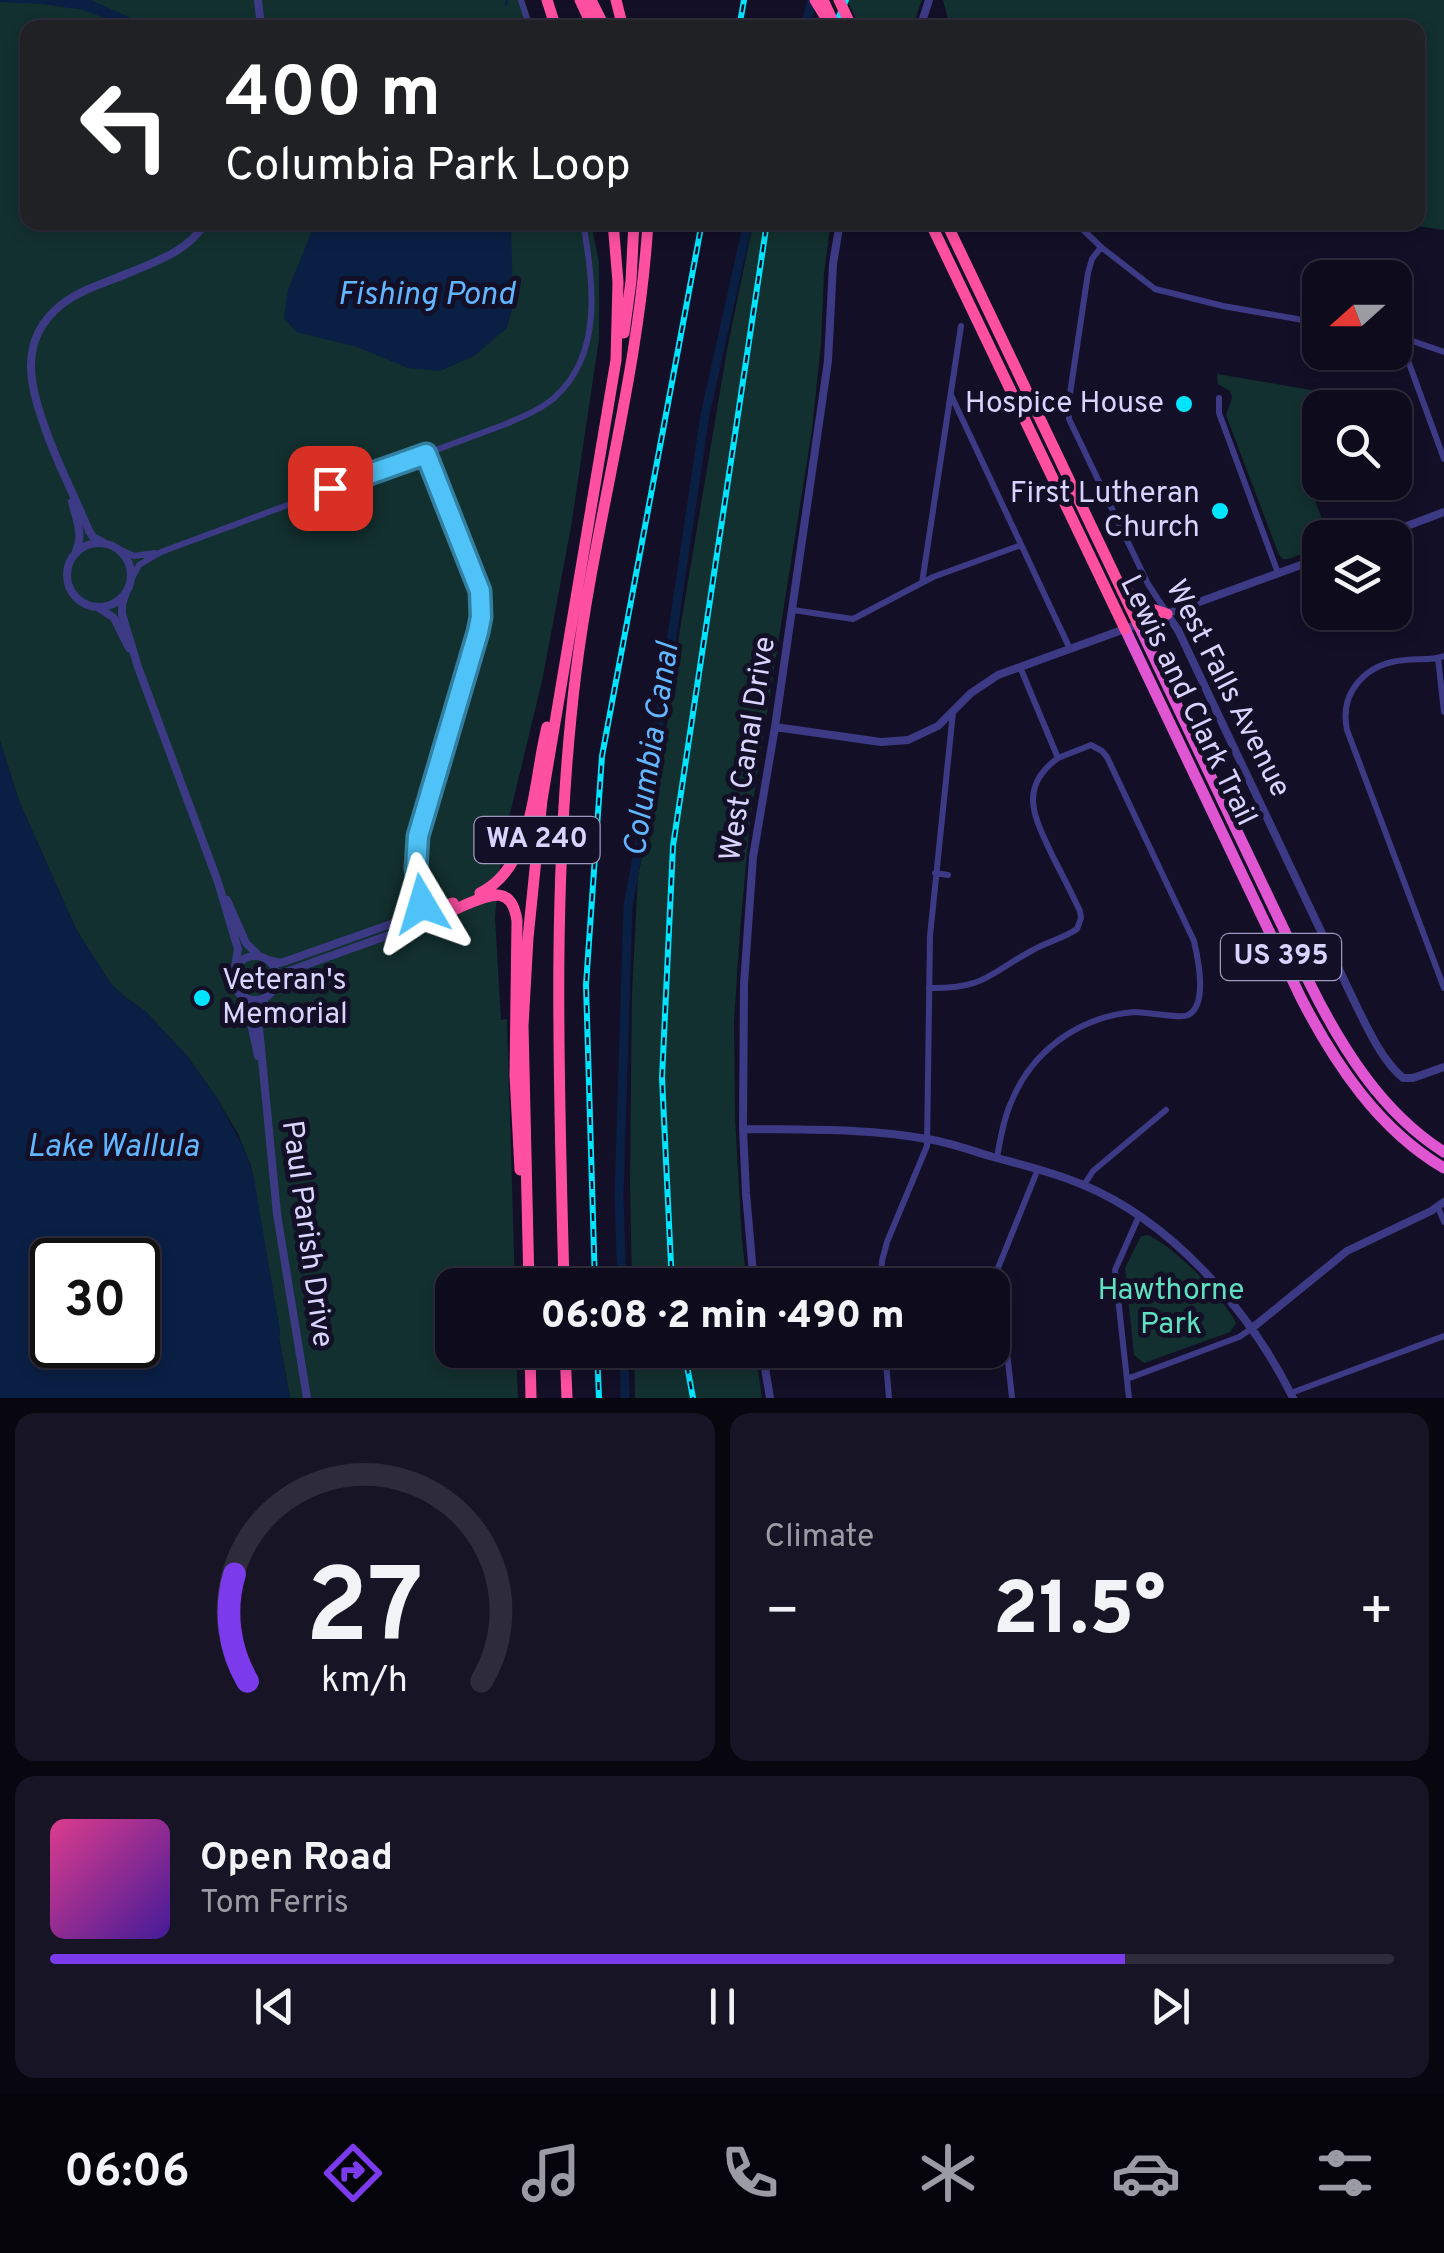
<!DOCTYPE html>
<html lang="en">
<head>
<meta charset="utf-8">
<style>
	body { margin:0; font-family:Overpass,sans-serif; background:#171425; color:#f1f3f6; height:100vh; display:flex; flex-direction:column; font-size:38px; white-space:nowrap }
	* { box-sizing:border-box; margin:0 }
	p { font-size:32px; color:#9b9ba3 }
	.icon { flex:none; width:55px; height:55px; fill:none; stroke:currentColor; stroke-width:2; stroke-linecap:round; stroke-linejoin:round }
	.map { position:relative; height:1398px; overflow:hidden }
	.drawer { display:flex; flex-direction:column; gap:15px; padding:15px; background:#08060f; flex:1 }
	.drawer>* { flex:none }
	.banner { position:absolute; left:20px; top:20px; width:1405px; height:210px; border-radius:20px; box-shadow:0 5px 15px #0003,0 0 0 2px #2e2b3b; background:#202124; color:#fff; overflow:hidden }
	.needle { width:65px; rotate:249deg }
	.tools { position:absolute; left:1302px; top:260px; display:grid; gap:20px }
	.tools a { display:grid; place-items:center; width:110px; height:110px; border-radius:20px; background:#0e0b1c; box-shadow:0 5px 15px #0003,0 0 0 2px #2e2b3b; font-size:50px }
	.speed { position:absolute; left:30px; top:1238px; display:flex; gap:20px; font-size:50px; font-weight:700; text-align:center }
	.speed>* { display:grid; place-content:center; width:130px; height:130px; border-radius:50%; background:#0e0b1c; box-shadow:0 5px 15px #0003,0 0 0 2px #2e2b3b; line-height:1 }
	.speed .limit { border:5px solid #111; border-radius:15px; background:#fff; color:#111 }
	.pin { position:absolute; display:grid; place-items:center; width:85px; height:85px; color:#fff; margin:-42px; border-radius:20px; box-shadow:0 5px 15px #0006 }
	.me { position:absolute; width:110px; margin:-55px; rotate:353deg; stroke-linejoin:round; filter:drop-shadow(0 0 8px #0008) }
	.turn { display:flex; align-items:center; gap:35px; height:210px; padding:0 40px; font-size:45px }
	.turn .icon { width:130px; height:130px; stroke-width:2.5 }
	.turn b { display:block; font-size:70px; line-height:85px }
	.big { font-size:75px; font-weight:800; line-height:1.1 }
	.drawer .tile { flex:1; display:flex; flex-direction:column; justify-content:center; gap:15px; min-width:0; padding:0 35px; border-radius:20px; background:#171425 }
	.drawer .dial { align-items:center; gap:0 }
	.dial svg { height:260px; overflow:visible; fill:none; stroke:#2e2b3b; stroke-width:7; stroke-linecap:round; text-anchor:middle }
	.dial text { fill:#f1f3f6; stroke:none }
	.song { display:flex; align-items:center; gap:30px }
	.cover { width:120px; height:120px; border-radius:15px; background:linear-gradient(135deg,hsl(330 70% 55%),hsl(260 70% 35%)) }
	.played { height:10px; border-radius:5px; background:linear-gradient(90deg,#7c3aed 80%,#2e2b3b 80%) }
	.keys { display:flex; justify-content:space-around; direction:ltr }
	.heat { display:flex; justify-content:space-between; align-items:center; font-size:55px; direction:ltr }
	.drawer .tiles { flex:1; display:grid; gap:15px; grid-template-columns:1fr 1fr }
	.tile:last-child { grid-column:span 2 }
	.trip { position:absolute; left:435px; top:1268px; width:575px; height:100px; border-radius:20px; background:#0e0b1c; box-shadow:0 5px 15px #0003,0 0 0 2px #2e2b3b; font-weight:800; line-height:100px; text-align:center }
	.menu { display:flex; height:160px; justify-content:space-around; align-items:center; background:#06040b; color:#9b9ba3 }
	.menu .icon { width:70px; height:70px }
	.menu .selected { color:#7c3aed }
	.menu b { font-size:45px; color:#f1f3f6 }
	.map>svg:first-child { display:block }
</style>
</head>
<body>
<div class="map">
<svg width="1444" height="1398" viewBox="0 0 1444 1398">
	<rect width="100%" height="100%" fill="#130f26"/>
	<path fill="#12302f" d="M0 0H524L534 27 28 28V222L591 223 599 262V339L571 527 542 681 502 847 495 917 501 1020 507 1019 515 1285H452V1350H516L518 1398H290L279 1338 280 1332 251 1166 238 1134 216 1097 188 1057 145 1011 125 997 111 984 76 929 19 801 0 741Z
		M847 0H922L912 28 860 27Z
		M943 0H1444V230L1396 223 1418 222V28L950 27Z
		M753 223H831L824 273 821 343 812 430 750 820 740 930 734 1022 735 1118 742 1240 747 1285H632L630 1183 632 993 638 876 661 767 680 629 727 350Z
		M1217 374 1347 396 1350 407 1320 408V482L1357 483 1314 498 1329 537 1320 538V548L1288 559H1283L1279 555 1226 415 1232 398 1230 391 1218 384Z
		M1148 1235C1177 1249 1221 1294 1236 1323L1230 1332 1144 1363 1134 1355 1125 1268 1141 1236Z
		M634 1350H755L762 1398H635Z"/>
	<path fill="#0a1f44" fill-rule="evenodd" d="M0 0H91L151 27H123L105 18 83 10 42 4 0 2Z
		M315 223H511L513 305 507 328 474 356 440 371 408 368 357 347 296 332 284 318 288 290Z
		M0 741 19 801 76 929 111 984 125 997 145 1011 188 1057 216 1097 244 1148 254 1178 280 1332 279 1338 290 1398H0ZM52 1260H138V1345H52Z"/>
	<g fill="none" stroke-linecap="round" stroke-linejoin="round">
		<path stroke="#0a1f44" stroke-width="2.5" d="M506 4 507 1
			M475 28V27"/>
		<path stroke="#0a1f44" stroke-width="9" d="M805 28 812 0
			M622 1285 619 1196 628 907 649 790 705 415 748 222
			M624 1350 625 1398"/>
		<path stroke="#3d3a85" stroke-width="6" d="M521 0 530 28
			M1075 222 1101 247 1155 289 1223 306 1320 323
			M1101 247 1092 259 1088 273 1068 407 1069 419 1148 584 1167 613
			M1398 336 1444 352
			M1399 336 1444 459
			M951 395 1070 649
			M1219 398V413L1278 573
			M119 549 134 556 155 553
			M130 582 139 565 161 552 506 424C522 417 540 410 554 398 604 354 593 281 583 222
			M922 583 961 326
			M793 610 853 619 933 577 1021 545
			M1444 656C1430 661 1419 658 1405 660 1366 663 1339 692 1347 730L1444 988
			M1438 658 1444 712
			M935 873 948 875
			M425 912 416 868 418 836 478 633 481 605 477 582 426 453
			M929 988C985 989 988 974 1033 950 1047 942 1064 938 1077 929L1081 918 1080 911C1071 892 1062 874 1052 855 1035 818 1017 788 1058 758
			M997 1158C1000 1140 1003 1121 1010 1105 1030 1052 1078 1017 1134 1012 1146 1012 1181 1019 1188 1015 1208 1005 1198 958 1194 941L1107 757 1102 751 1091 745 1058 758 1020 667
			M1084 1185 1093 1171 1166 1110
			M1438 1207 1444 1222
			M880 1285 882 1261 887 1242 927 1146 930 936 953 712
			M885 1350 889 1398
			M1127 1379 1239 1337 1251 1329
			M1291 1393 1444 1336
			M1012 1398 998 1268 1038 1169
			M1129 1398 1115 1270 1139 1216"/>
		<path stroke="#3d3a85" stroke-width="8" d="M258 0 261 28
			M920 28 929 0
			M72 502C76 519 84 535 76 551
			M1375 538 1444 512
			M67 575a32 32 0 1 1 64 0a32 32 0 1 1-64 0Z
			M104 543 93 537 89 531C76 500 61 470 49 439 32 392 14 343 61 305 81 289 108 282 131 272 160 260 189 250 206 222
			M126 592 122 605V614L138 667 218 882 238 949 235 967
			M99 608 114 618 129 648
			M1167 614 1178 630 1355 1003C1368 1029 1381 1059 1403 1078H1413L1444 1067
			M775 727 881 742 908 740 938 726 971 693 998 675 1320 558
			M227 900 246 943 259 956
			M233 978a22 22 0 1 1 44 0a22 22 0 1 1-44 0Z
			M268 960 280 963 292 959 425 912
			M276 985 286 972 428 921
			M266 997 259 1008 258 1017 277 1214 307 1398
			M242 998 249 1014 258 1056
			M743 1129C804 1130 867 1128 927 1139 949 1142 972 1151 993 1157 1023 1165 1053 1172 1081 1184 1172 1221 1251 1312 1293 1398
			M754 1285 746 1193 743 1129 744 984 753 857 775 727 828 361 833 264 840 222
			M1251 1329 1347 1251 1431 1211 1444 1202
			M762 1350 770 1398"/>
		<path stroke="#e055d1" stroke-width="11" d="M1138 624 1309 982C1341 1047 1382 1113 1444 1152
			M1125 629 1301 998C1335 1064 1379 1130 1444 1168"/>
		<path stroke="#ff4fa3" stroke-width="11" d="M547 0 556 28
			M580 0 593 28
			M591 0 605 28
			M616 0 623 28
			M815 0 831 26
			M930 222 1125 629
			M946 222 1138 624
			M624 333 631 281 634 222
			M1128 592 1142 606 1167 614
			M480 893C535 866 533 781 547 727
			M425 912 453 903
			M428 921C441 916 454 910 467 904 491 894 512 885 517 921L515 1075 520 1170
			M529 1285 523 1026 528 938 542 800 616 360 618 282 613 222
			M564 1285C559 1080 551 876 576 672 595 521 639 374 648 222
			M530 1350 531 1398
			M565 1350 567 1398"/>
		<g stroke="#00e5ff" stroke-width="6">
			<path id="rail" d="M739 28 744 0
				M834 28 846 0
				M595 1285 586 985 602 756 702 222
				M672 1285 662 1078 673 846 767 222
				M597 1350 599 1398
				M684 1350 693 1398"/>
		</g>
		<use href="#rail" stroke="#130f26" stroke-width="2.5" stroke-dasharray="8" stroke-linecap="butt"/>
		<path stroke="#ff4fa3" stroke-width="11" d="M823 0 836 28
			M839 0 852 28"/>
	</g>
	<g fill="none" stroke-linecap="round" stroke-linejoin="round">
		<g stroke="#337fa1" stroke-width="25">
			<path id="route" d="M330 488 426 454 480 591 481 617 478 632 418 836 416 868 422 904"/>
		</g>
		<use href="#route" stroke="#4fc3f7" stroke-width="18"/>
	</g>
	<g fill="#00e5ff" stroke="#130f26" stroke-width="4">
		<circle cx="1184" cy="404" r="10"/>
		<circle cx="1220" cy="511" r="10"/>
		<circle cx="202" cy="998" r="10"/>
	</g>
	<g text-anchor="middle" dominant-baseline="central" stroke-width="10" stroke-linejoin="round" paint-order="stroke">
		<g fill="#130f26" stroke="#9e99be" stroke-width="2.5">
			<rect x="474.5" y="817" width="125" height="46" rx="8"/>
			<rect x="1221" y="934" width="120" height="46" rx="8"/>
		</g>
		<g font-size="28" font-weight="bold" fill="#d9d4ff">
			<text x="537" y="840">WA 240</text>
			<text x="1281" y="957">US 395</text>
		</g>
		<g font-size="30" fill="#d9d4ff" stroke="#130f26" text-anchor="end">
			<text x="1164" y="404">Hospice House</text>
			<text x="1200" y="494">First Lutheran<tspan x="1200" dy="34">Church</tspan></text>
			<text x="222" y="981" text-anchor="start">Veteran's<tspan x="222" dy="34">Memorial</tspan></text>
		</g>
		<g font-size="30" fill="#d9d4ff" stroke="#130f26">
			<text transform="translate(1227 689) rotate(63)">West Falls Avenue</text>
			<text transform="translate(1187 701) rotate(64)">Lewis and Clark Trail</text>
			<text transform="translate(749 749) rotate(-81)">West Canal Drive</text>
			<text transform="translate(306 1234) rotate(82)">Paul Parish Drive</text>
		</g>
		<g font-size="30" fill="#5fe0c0" stroke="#130f26">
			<text x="1171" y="1291">Hawthorne<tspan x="1171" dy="34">Park</tspan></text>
		</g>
		<g font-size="32" font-style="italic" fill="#62b6ff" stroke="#130f26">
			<text x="426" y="296">Fishing Pond</text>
			<text transform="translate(653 750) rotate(-81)">Columbia Canal</text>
			<text x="113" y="1148">Lake Wallula</text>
		</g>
	</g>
</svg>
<div class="tools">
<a><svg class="needle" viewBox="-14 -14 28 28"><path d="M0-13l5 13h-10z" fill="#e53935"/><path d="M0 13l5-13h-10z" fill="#9b9ba3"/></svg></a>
<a><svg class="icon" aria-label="search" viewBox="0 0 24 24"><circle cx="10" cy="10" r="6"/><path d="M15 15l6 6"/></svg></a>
<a><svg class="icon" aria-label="layers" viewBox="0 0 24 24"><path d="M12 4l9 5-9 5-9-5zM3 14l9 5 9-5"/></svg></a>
</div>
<div class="speed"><div class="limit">30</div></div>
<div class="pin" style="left:330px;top:488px;background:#d93025"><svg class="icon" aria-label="arrive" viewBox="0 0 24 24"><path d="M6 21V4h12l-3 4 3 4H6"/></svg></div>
<svg class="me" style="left:422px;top:904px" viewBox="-20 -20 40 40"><path d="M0-17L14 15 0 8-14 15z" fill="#4fc3f7" stroke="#fff" stroke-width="4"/></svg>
<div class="trip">06:08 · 2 min · 490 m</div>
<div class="banner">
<div class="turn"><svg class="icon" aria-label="left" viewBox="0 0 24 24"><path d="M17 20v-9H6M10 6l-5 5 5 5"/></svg><div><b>400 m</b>Columbia Park Loop</div></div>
</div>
</div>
<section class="drawer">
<div class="tiles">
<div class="tile dial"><svg viewBox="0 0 100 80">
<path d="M14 69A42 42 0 1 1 86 69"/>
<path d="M14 69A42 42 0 0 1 10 36" stroke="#7c3aed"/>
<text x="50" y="56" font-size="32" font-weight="700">27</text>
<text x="50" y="72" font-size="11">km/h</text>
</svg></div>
<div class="tile"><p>Climate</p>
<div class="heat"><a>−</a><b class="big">21.5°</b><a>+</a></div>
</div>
<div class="tile">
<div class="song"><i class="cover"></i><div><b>Open Road</b><p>Tom Ferris</p></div></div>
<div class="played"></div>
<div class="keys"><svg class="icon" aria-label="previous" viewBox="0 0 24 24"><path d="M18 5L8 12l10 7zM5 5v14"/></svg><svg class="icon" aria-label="pause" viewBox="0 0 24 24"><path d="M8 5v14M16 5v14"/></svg><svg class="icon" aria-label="next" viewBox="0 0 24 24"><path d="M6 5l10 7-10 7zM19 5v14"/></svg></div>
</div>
</div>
</section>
<nav class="menu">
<b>06:06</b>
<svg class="icon selected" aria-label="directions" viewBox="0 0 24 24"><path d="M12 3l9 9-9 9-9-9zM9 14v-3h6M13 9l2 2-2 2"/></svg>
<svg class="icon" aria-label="music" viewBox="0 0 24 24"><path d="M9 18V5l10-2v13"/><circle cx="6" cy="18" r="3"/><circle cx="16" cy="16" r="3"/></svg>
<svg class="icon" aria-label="phone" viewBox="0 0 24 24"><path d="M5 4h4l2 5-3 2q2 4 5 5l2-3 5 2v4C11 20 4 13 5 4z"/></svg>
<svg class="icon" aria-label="climate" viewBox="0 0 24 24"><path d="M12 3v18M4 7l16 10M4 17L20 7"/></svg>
<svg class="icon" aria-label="car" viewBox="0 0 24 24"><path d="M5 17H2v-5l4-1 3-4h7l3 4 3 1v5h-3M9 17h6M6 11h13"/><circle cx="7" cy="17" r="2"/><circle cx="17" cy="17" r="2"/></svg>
<svg class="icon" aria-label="filters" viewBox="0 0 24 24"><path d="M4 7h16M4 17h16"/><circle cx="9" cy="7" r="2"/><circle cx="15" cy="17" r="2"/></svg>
</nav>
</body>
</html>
